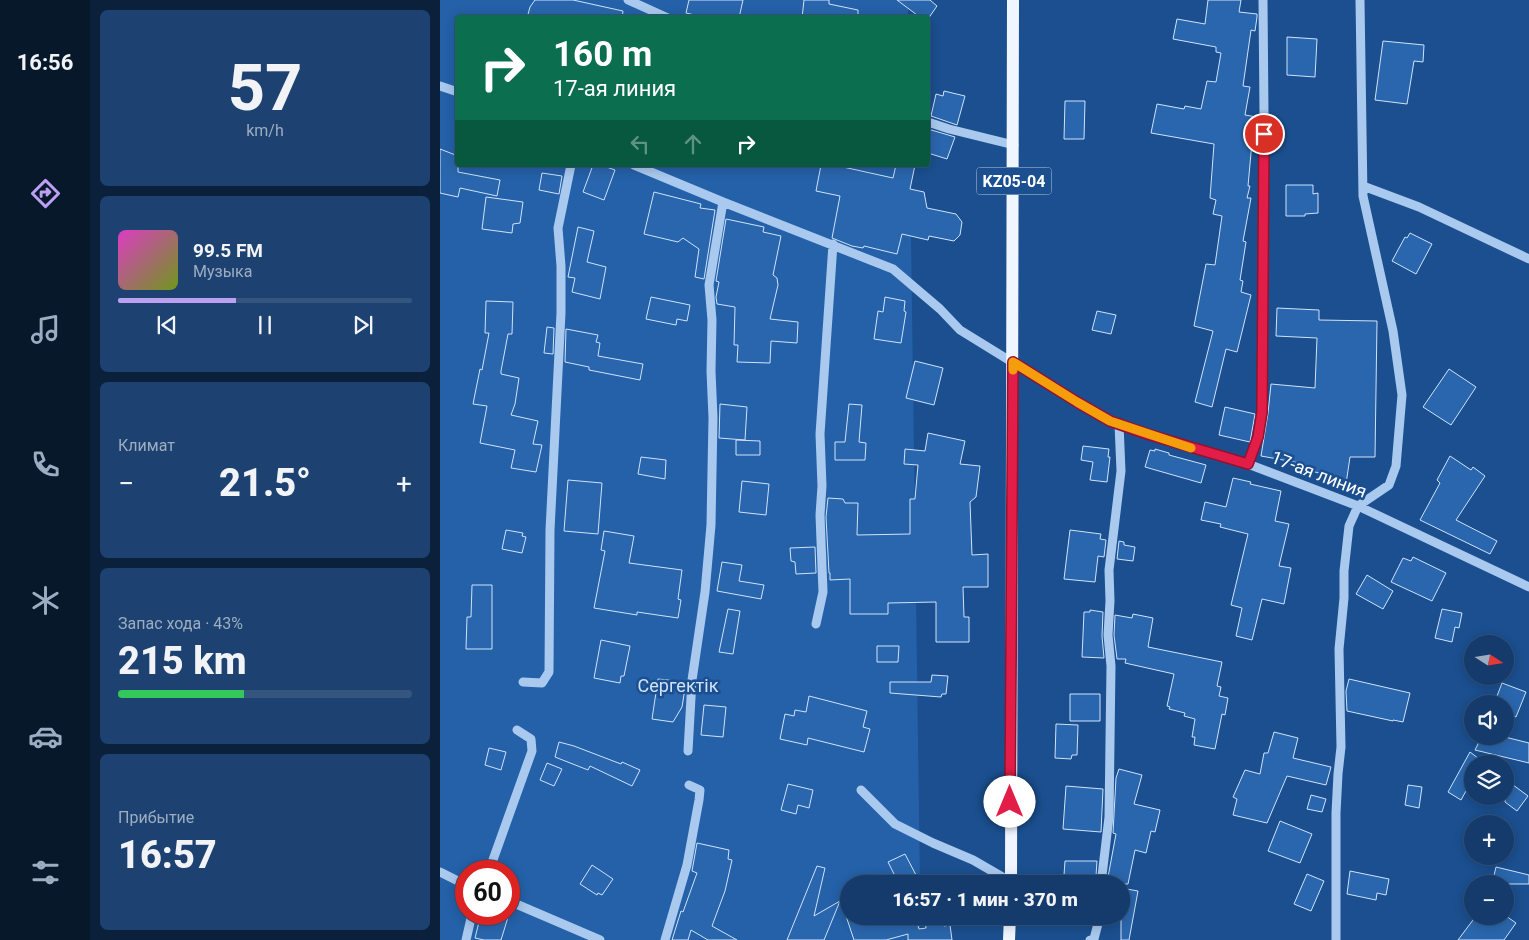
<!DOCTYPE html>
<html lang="ru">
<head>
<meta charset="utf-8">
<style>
	body { margin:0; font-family:Roboto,sans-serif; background:#1d4271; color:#f1f3f6; height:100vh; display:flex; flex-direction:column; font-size:19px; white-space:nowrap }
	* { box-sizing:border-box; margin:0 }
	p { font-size:16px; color:#9dadc1 }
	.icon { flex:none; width:28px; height:28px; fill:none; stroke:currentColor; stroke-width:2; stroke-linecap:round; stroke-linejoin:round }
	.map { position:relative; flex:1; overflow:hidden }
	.drawer { display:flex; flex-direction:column; gap:10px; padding:10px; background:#0b203b; width:350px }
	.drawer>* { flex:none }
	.guide { position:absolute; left:15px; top:15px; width:475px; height:152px; border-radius:5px; box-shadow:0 2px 12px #0003,0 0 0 1px #33557e; background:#0b6e4f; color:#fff; overflow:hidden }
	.needle { width:32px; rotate:102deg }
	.buttons { position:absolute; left:1024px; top:635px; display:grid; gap:10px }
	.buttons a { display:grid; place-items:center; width:50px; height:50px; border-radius:50%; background:#143b6b; box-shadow:0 2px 12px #0003,0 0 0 1px #33557e; font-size:25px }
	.speed { position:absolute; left:15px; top:860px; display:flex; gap:10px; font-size:25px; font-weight:700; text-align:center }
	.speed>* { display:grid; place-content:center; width:65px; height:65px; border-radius:50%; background:#143b6b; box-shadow:0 2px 12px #0003,0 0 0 1px #33557e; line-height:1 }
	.speed .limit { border:8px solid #d22; background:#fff; color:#111 }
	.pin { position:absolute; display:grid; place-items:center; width:42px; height:42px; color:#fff; margin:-21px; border:2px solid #fff; border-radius:50%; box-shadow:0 1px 5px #0007 }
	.me { position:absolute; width:55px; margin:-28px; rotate:0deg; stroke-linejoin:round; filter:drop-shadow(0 0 4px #0008) }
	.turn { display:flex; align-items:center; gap:18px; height:105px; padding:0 15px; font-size:22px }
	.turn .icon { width:65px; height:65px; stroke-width:2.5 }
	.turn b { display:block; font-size:35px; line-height:42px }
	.lanes { display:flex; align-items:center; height:48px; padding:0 15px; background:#0003; justify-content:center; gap:25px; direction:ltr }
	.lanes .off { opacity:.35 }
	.big { font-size:38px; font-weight:800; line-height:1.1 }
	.drawer .card { flex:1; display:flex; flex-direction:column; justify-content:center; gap:8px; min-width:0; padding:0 18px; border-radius:8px; background:#1d4271 }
	.drawer .dial { align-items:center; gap:0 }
	.dial b { font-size:65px; line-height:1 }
	.song { display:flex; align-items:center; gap:15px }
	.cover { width:60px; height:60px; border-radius:8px; background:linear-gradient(135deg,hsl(310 70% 55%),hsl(80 70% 35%)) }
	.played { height:5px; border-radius:2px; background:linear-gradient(90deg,#bca0f2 40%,#33557e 40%) }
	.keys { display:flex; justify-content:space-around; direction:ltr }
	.heat { display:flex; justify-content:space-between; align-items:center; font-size:28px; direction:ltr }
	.charge { height:8px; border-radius:4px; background:linear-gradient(90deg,#34c759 43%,#33557e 0) }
	.trip { position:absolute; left:400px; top:875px; width:290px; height:50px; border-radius:25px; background:#143b6b; box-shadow:0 2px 12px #0003,0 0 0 1px #33557e; font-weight:800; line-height:50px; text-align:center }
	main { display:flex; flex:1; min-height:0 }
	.tab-bar { display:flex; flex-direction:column; width:90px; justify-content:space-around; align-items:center; background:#08182b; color:#9dadc1 }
	.tab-bar .icon { width:35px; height:35px }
	.tab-bar .current { color:#bca0f2 }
	.tab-bar b { font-size:22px; color:#f1f3f6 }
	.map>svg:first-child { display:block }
</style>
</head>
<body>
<main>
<nav class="tab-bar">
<b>16:56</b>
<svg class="icon current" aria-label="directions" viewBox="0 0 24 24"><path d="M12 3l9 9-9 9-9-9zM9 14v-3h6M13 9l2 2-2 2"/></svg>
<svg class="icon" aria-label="music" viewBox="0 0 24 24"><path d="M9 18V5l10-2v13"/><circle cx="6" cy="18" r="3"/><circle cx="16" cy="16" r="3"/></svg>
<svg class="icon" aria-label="phone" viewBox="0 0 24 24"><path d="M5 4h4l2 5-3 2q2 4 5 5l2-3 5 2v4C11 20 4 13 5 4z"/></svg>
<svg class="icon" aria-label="climate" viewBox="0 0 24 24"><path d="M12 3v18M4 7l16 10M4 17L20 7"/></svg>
<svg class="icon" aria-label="car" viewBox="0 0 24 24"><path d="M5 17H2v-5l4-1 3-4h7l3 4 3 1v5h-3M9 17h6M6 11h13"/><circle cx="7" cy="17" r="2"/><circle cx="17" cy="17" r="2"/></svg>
<svg class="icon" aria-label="filters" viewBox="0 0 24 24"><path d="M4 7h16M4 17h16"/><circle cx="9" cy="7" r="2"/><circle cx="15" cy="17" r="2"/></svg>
</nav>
<section class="drawer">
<div class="card dial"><b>57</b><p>km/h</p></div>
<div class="card">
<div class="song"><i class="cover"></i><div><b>99.5 FM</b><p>Музыка</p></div></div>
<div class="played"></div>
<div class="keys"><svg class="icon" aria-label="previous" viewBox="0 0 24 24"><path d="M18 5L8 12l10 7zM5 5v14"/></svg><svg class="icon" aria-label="pause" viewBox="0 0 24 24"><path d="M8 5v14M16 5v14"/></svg><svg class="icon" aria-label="next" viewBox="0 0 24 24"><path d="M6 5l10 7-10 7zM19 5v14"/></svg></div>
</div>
<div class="card"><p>Климат</p>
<div class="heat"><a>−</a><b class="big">21.5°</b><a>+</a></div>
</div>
<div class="card"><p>Запас хода · 43%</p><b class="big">215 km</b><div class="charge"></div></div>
<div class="card"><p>Прибытие</p><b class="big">16:57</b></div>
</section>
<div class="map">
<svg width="1089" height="940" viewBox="0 0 1089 940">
	<rect width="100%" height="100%" fill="#1b4f8f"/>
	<path fill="#2461a8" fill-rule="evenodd" d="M0 0H468V18H18V165H470L480 884H409V916H480V940H0ZM26 871H69V914H26Z"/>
	<path fill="#2a66ad" stroke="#cfe3fa" d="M95 0H133L183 11 182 18H87L90 7Z
		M249 0H303L299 18H268L246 13Z
		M364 0H389V4L418 10V18H362Z
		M457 0H490L497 6 488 19V18H481Z
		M768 0H801L799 12 817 14V17L815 31 811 30 803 86 810 87 805 115 817 117 815 131H813L808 186H810L807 198H811L803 241 806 242 800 280 803 281 801 292 811 295 797 352 786 349 772 407 755 402 773 331 754 326 766 264 775 265 782 216 773 214 776 200 770 198 774 144 711 133 717 104 744 109 745 106 761 109 767 81 776 82 781 53 776 52V47L733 39 737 19 765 24Z
		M847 37 877 39 875 77 847 75Z
		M943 41 984 45 983 62 974 61 967 104 935 100Z
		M504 91 525 96 517 125 491 116 496 94 503 96Z
		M625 101H645L644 139H624Z
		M488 129 515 137 507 159 488 153Z
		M0 149 18 156V172L60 180 57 196 20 188 18 197 0 193Z
		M153 165H161L175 170 164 200 143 192Z
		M381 165H394L453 178 456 165H475L470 189 484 192 487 208 516 214 522 222 520 235 514 241 489 236 488 240 462 234 457 254 424 246 423 248 412 246 392 238 400 196 376 191Z
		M102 173 122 176 119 194 99 190Z
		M846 185H873V194L878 193V213L865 214V216H846Z
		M214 192 261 204 260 208 275 210 264 279 255 277 259 249 243 238 238 242 204 234Z
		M46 197 83 202 80 223 73 224 72 233 42 229Z
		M286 219 324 227 323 232 341 236 333 275 337 278 338 285 330 319 358 322 357 343 331 341 330 363 297 362 298 345H294L295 307 277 304 276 297 279 282 276 281Z
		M138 227 154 231 147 262 166 267 160 299 132 292 135 278 128 277Z
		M970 233 992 244 976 274 952 261 965 237 967 238Z
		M211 297 250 305 247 321 237 319 236 325 206 319Z
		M445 297 465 301 464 311 466 312 461 343 434 339 438 311 443 312Z
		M46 301 73 302 72 334H68L61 371V374L79 378 75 404 71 415 98 421 93 444 102 445 96 472 71 468 75 450 40 443 47 406 33 404 40 369 42 370 49 333H45Z
		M837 308 879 310V320L937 321 935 457H910L906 484 889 481 890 476 864 469 865 464 821 456 828 413 831 384 875 388 877 338 836 336Z
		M657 311 676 315 671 334 652 330Z
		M107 327 114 328 113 354 104 353Z
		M126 329 158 335 156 342 160 343 158 356 203 364 200 380 149 370V367L125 362Z
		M475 361 503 368 494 405 466 398Z
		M1009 369 1036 387 1011 425 983 407Z
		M280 404 307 407 305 440 279 438Z
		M409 404 422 405 419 442 426 443 425 460H395V442H405Z
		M785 407 815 414 810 442 779 435Z
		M488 433 525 441 520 464 540 466 536 497 530 502 532 555 548 554V587H523L524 617H529V642H496V602L448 603V614H410V579L390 580V573H389L386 517 388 498 403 499 405 503H418L417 535 470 534V499H475L478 465 464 464 465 449 485 451Z
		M296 440 320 441V455H296Z
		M643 446 669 449 668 457H670L667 482 650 480 653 462 641 460Z
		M715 449 729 453V455L766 465 761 483 705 467 710 450 715 451Z
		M1010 456 1031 470 1033 467 1045 476 1016 520 1057 541 1050 554 980 520 1000 483 997 480Z
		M201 457 226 460 225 479 198 474Z
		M793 478 811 482 810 484 841 491 835 521 849 524 839 566 851 568 844 604 822 599 812 640 796 636 802 608 791 605 808 534 780 527 781 524 761 520 765 502 786 507Z
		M128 480 162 483 158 534 124 531Z
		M302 481 329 484 326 515 299 512Z
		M66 530 83 533 82 536 86 537 82 553 62 549Z
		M630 530 661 534 660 539 666 540 664 557 658 556 655 582 624 579Z
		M164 531 194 536 189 563 242 570 238 599 241 600 238 618 197 612V615L154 608 165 551 161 550Z
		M679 541 684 542V545L695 547 693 561 677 559Z
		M375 547 376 573 356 574 355 562 351 561 350 548Z
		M973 557 1006 573 992 601 951 582 963 558 971 561Z
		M282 562 302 565 299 581 324 585 321 599 277 591Z
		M927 575 953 591 943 609 916 594Z
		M32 585H52V649H26L27 617H31Z
		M288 609 300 611 293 654 279 652Z
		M1002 609 1022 613 1019 628 1015 627 1012 642 995 638Z
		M650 610 663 612 662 636 664 658 642 657 644 612H650Z
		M693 614 713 618 708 647 782 662 777 686 781 687 779 696 788 698 785 715 782 714 775 749 754 745 755 737H752L755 719 744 716 745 713 729 709 730 707 727 706 734 674 685 663 686 659H677L674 635 675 615 692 618Z
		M161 640 190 646 184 676H181L180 683 154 678Z
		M437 646H459L458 662H437Z
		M492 675 508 676 506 694H502L501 697 450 693V682H491Z
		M218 679 246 682 242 707 233 722 212 719Z
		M909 679 970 693 963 722 953 720V721L907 711 906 691Z
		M1062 683 1086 692 1076 717 1065 712V704H1054Z
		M630 694H660V721H630Z
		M369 696 427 711 423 727 430 729 424 752 368 738 367 745 340 739 345 714 354 716 355 710 366 712Z
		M264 705 286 707 283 737 261 735Z
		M616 724 638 725 637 755H632L631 759 615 758Z
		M834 732 858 738 853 758 891 767 886 785 847 776 827 823 793 815 797 799 793 797 805 770 820 774 824 753H828Z
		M1050 736H1061L1089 743V763L1035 750 1040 740Z
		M119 742 134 746 181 764 182 762 200 770 192 786 150 766 148 770 115 757Z
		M49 748 66 752 61 770 45 765Z
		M1030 752 1043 762 1042 764H1032V780L1021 800 1008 792Z
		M107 763 122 769 114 786 100 780Z
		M679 769 702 775 694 804 720 810 715 832 711 831 706 853 695 850 688 884H673L674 877H668L676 834 673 833 676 778Z
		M1065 779 1088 796 1077 811 1065 802Z
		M348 784 373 790 369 808 358 805 356 814 341 810Z
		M968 785 982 787 979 808 965 805Z
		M626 786 663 789 661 832 623 829Z
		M871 795 886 799 882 812 867 809Z
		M840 821 872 834 860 863 828 851Z
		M257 843 289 850 288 859 292 860 285 891 272 926 297 940H268L251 930 248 940H232L241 911 243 912 257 873 252 871Z
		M465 854 476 875 459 884 448 862Z
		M625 861H657L656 876 624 875Z
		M152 865 173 879 162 895 158 893 157 895 140 884Z
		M377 866 385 868 374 916 400 901 384 940H347Z
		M1056 867 1089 875V884H1052Z
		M910 871 949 879 946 895 937 893 936 900 907 894Z
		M867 874 884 881 871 911 854 904Z
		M681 888 698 891 689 940H681Z
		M41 914H69L61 940H44L35 938Z
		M406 916H475L479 929 486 928 485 918 503 916 504 926 510 925 512 940H468V934L446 940H414Z
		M1036 916H1066L1076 923 1064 940H1018Z"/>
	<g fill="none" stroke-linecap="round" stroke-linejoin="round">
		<path stroke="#a9c9ee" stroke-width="9" d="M188 0 228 18
			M0 86 18 92
			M488 122 509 129 574 145
			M194 165 283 202 453 269 500 309 520 330 637 402 671 421 707 434 808 464 918 506 1089 587
			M923 186 979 207 1089 259
			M808 464 818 437 822 412 824 114 823 0
			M376 624 383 592 380 515 382 486 380 434 393 244
			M83 682 102 683 109 672 110 530 121 313V266L118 228 131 165
			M248 751 252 680 265 592 271 525 273 418 271 371 272 320 269 285 283 202
			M421 790 455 824 493 843 533 860 571 882
			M49 871 92 751 91 739 77 730
			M0 872 26 885
			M661 884 669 817 671 666 668 635 670 601 669 570 681 471 679 424
			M69 901 160 940
			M26 940 32 914
			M225 940 247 865 259 800 260 790 249 785
			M650 940 654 939 660 916
			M896 940V813L898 774 901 747 899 649 904 598V571L909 526 918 506 949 485 956 466 962 395 953 331 923 196 920 0"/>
		<path stroke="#f0f6ff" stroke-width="12" d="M571 884 573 0
			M569 940 570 916"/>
	</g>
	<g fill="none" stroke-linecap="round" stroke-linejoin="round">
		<g stroke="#92132f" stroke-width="12">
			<path id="route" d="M570 802 573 362 637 402 670 421 707 434 808 464 818 437 822 412 824 134"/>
		</g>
		<use href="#route" stroke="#e11d48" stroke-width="9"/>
		<path stroke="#f59e0b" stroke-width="9" d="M573 370V362L637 402 670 421 751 448"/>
	</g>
	<g text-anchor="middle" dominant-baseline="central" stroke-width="5" stroke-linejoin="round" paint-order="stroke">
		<rect fill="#1b4f8f" stroke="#bbcadd" stroke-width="1" x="536.5" y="167.5" width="75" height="27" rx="4"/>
		<g font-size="16" font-weight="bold" fill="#fff">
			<text x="574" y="181">KZ05-04</text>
		</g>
		<g font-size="18" fill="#fff" stroke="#1b4f8f">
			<text transform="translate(879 474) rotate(21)">17-ая линия</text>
		</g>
		<g font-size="18" fill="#cfe3fa" stroke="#1b4f8f">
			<text x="238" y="685">Сергектік</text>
		</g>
	</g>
</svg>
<div class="buttons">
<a><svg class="needle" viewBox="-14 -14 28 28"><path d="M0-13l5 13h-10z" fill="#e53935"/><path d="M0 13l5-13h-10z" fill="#9dadc1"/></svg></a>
<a><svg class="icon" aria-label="sound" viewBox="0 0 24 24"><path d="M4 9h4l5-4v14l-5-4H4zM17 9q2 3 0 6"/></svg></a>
<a><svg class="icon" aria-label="layers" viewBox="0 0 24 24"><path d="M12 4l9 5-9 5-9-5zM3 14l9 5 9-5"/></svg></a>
<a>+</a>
<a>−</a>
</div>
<div class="speed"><div class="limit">60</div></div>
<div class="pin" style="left:824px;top:134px;background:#d93025"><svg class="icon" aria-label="arrive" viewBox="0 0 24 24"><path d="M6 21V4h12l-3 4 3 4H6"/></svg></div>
<svg class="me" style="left:570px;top:802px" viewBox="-20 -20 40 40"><circle r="19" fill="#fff"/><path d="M0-13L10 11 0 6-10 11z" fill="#e11d48"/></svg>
<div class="trip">16:57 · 1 мин · 370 m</div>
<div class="guide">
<div class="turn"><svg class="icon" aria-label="right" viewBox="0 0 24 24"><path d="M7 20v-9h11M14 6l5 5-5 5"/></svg><div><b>160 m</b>17-ая линия</div></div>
<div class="lanes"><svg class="icon off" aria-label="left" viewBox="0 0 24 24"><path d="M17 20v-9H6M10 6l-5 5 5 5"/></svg><svg class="icon off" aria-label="ahead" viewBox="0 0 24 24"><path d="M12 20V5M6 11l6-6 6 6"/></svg><svg class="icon" aria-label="right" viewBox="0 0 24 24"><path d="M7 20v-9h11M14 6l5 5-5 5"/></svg></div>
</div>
</div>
</main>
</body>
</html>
